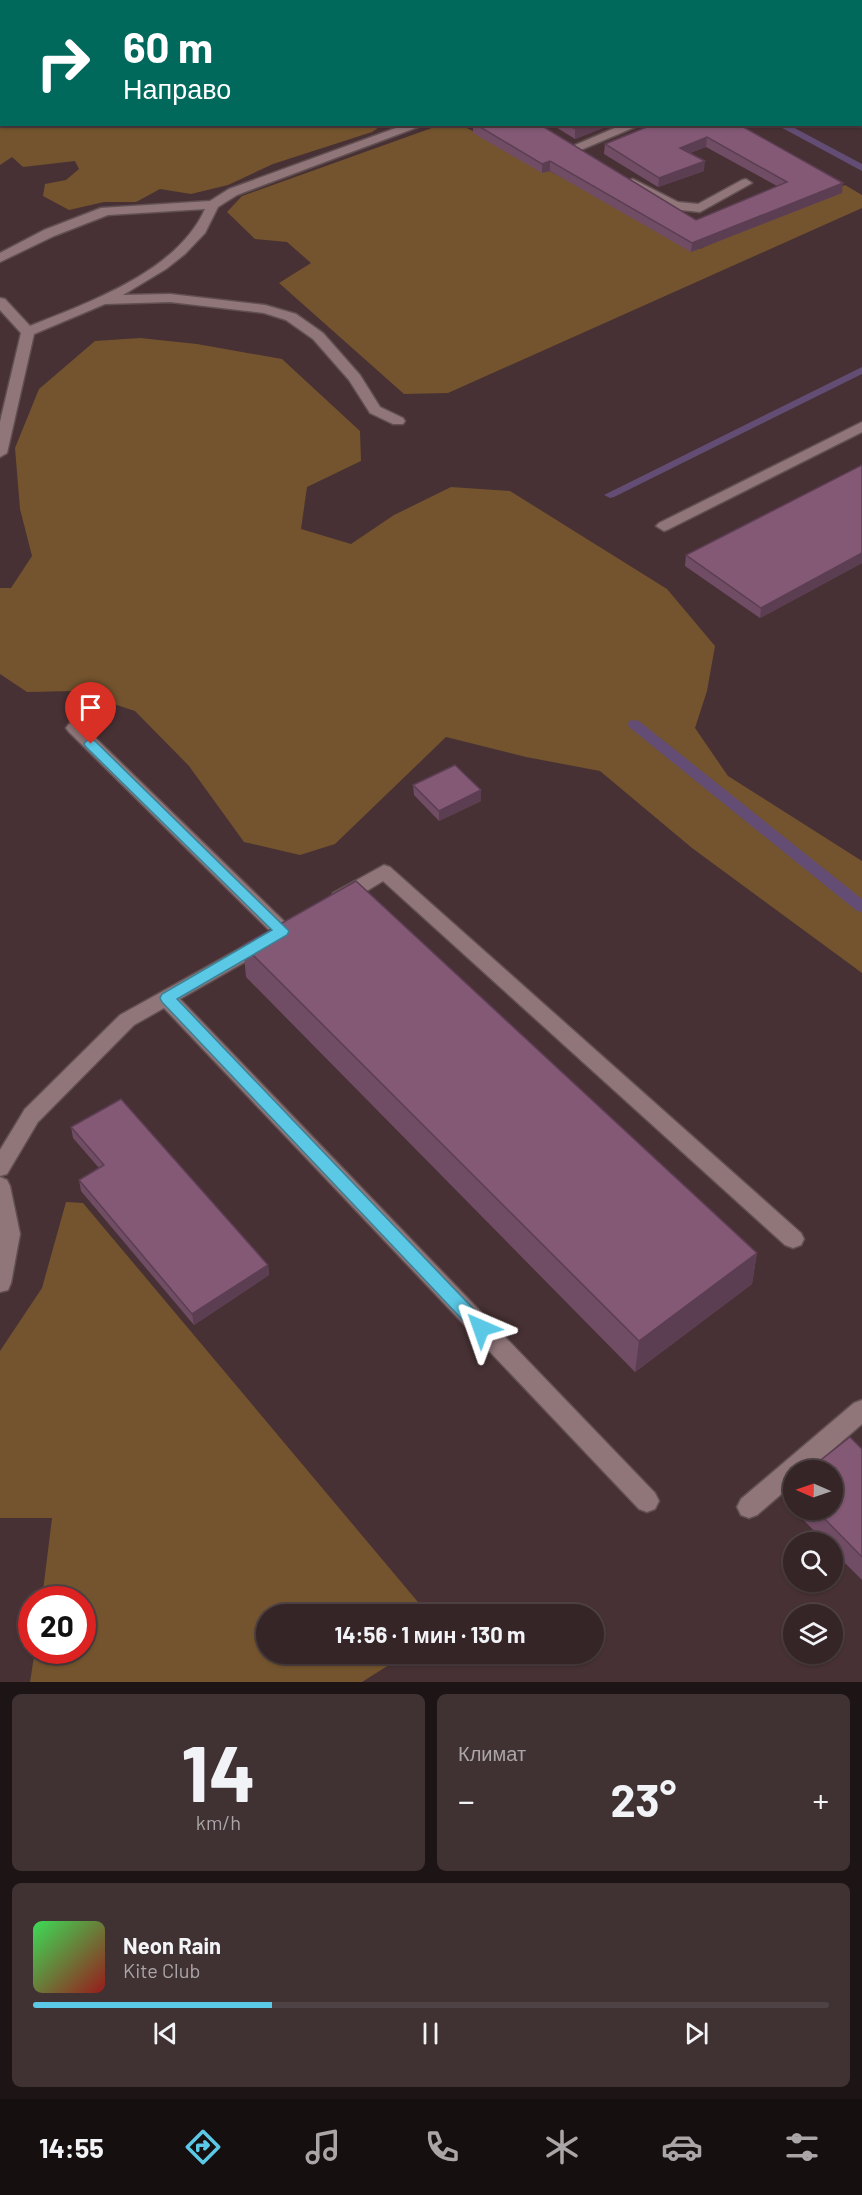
<!DOCTYPE html>
<html lang="ru">
<head>
<meta charset="utf-8">
<style>
	body { margin:0; font-family:Barlow,sans-serif; background:#403133; color:#f1f3f6; height:100vh; display:flex; flex-direction:column; font-size:22px; white-space:nowrap }
	* { box-sizing:border-box; margin:0 }
	p { font-size:20px; color:#aaa5a7 }
	.icon { flex:none; width:33px; height:33px; fill:none; stroke:currentColor; stroke-width:2; stroke-linecap:round; stroke-linejoin:round }
	.map { position:relative; height:1682px; overflow:hidden }
	.sheet { display:flex; flex-direction:column; gap:12px; padding:12px; background:#1d1415; flex:1 }
	.sheet>* { flex:none }
	.top-card { position:absolute; left:0px; top:0px; width:862px; height:126px; box-shadow:0 2px 4px #0004,0 0 0 2px #4f4244; background:#00695c; color:#fff; overflow:hidden }
	.needle { width:39px; rotate:272deg }
	.tools { position:absolute; left:783px; top:1460px; display:grid; gap:12px }
	.tools a { display:grid; place-items:center; width:60px; height:60px; border-radius:50%; background:#352527; box-shadow:0 2px 4px #0004,0 0 0 2px #4f4244; font-size:30px }
	.speed { position:absolute; left:18px; top:1586px; display:flex; gap:12px; font-size:30px; font-weight:700; text-align:center }
	.speed>* { display:grid; place-content:center; width:78px; height:78px; border-radius:50%; background:#352527; box-shadow:0 2px 4px #0004,0 0 0 2px #4f4244; line-height:1 }
	.speed .limit { border:9px solid #d22; background:#fff; color:#111 }
	.pin { position:absolute; display:grid; place-items:center; width:51px; height:51px; color:#fff; margin:-62px -26px; border-radius:50% 50% 50% 0; rotate:-45deg; box-shadow:0 0 6px #0007 }
	.pin .icon { rotate:45deg }
	.me { position:absolute; width:66px; margin:-33px; rotate:317deg; stroke-linejoin:round; filter:drop-shadow(0 0 4px #0008) }
	.turn { display:flex; align-items:center; gap:21px; height:126px; padding:0 24px; font-size:27px }
	.turn .icon { width:78px; height:78px; stroke-width:2.5 }
	.turn b { display:block; font-size:42px; line-height:51px }
	.big { font-size:45px; font-weight:700; line-height:1.1 }
	.sheet .tile { flex:1; display:flex; flex-direction:column; justify-content:center; gap:9px; min-width:0; padding:0 21px; border-radius:9px; background:#403133 }
	.sheet .dial { align-items:center; gap:0 }
	.dial b { font-size:78px; line-height:1 }
	.song { display:flex; align-items:center; gap:18px }
	.cover { width:72px; height:72px; border-radius:9px; background:linear-gradient(135deg,hsl(130 70% 55%),hsl(0 70% 35%)) }
	.played { height:6px; border-radius:3px; background:linear-gradient(90deg,#5bc8e6 30%,#4f4244 30%) }
	.keys { display:flex; justify-content:space-around; direction:ltr }
	.heat { display:flex; justify-content:space-between; align-items:center; font-size:33px; direction:ltr }
	.sheet .tiles { flex:1; display:grid; gap:12px; grid-template-columns:1fr 1fr }
	.tile:last-child { grid-column:span 2 }
	.trip { position:absolute; left:256px; top:1604px; width:348px; height:60px; border-radius:30px; background:#352527; box-shadow:0 2px 4px #0004,0 0 0 2px #4f4244; font-weight:700; line-height:60px; text-align:center }
	.menu { display:flex; height:96px; justify-content:space-around; align-items:center; background:#150f10; color:#aaa5a7 }
	.menu .icon { width:42px; height:42px }
	.menu .active { color:#5bc8e6 }
	.menu b { font-size:27px; color:#f1f3f6 }
	.map>svg:first-child { display:block }
</style>
</head>
<body>
<div class="map">
<svg width="862" height="1682" viewBox="0 0 862 1682">
	<rect width="100%" height="100%" fill="#473134"/>
	<path fill="#73542e" d="M0 0 233 1 2 2V124L382 125 372 132 273 164 228 185 191 194 160 189 136 202H104L69 210 43 196 45 184 66 180 79 169 75 161 23 167 12 157 0 165Z
		M443 124 461 125 700 249 845 185 862 195V208L448 393 404 394 279 283 311 263 287 242 255 239 227 212 242 196Z
		M140 338 197 344 282 359 360 431 361 461 307 487 301 529 351 544 394 515 451 487 510 491 667 589 715 646 707 691 695 728 728 776 862 861V973L692 848 600 771 526 757 446 737 335 844 300 855 244 842 189 766 135 711 74 691 27 692 0 674V588H11L32 556 20 509 15 448 39 389 95 341Z
		M66 1202 83 1203 428 1614H267V1653H408L362 1682H30L35 1650H82V1599H42L52 1518H0V1351L42 1288Z"/>
	<g fill="none" stroke-linecap="round" stroke-linejoin="round">
		<path fill="#634d75" fill-rule="evenodd" d="M775 124H787L862 164V171Z
			M862 367V374L614 497 610 498 604 495Z
			M634 720 639 721 862 899V912L857 911 629 727 628 724 629 721Z"/>
		<g stroke="#624f52" stroke-width="3">
			<path id="lane" d="M302 0H315L316 2H304Z
				M525 0H537L538 2H527Z
				M645 0H659L644 2Z
				M407 124H426L237 195 218 207 205 233 185 254 166 269 123 295 170 294 265 305 296 314 323 333 360 375 380 407 403 418 405 421 403 424H393L370 413 349 380 313 339 286 320 264 313 170 302 105 304 34 334 7 453 0 457V422L21 333 0 310V298L5 299 30 326C89 302 177 272 205 209L108 215 54 236 0 262V253L44 230 101 208 210 201 229 189Z
				M624 124H642L576 152H568L566 149Z
				M633 179 678 202 698 204 742 180 746 179 752 183 700 212 671 209 629 186 627 183 629 180Z
				M862 422V432L669 529 664 531 656 526 659 523Z
				M75 722 81 724 289 926 291 931 289 936 282 938 275 936 69 732 66 728 69 724Z
				M384 865 390 867 801 1233 804 1239 801 1245 793 1248 785 1245 383 881 347 903 340 905 333 903 331 898 333 893Z
				M264 935 271 937 273 942 271 947 180 999 655 1493 659 1501 655 1509 647 1512 639 1509 164 1008 134 1025 39 1121 32 1123 25 1121 22 1115 25 1109 120 1015Z
				M862 1400V1424L809 1470H794V1483L757 1515 749 1518 741 1515 737 1507 741 1499 854 1403Z"/>
		</g>
		<g stroke="#624f52" stroke-width="3">
			<path id="street" d="M32 1107 39 1109 42 1115 7 1174 0 1176V1150L25 1109Z
				M0 1177 7 1180 10 1186 20 1234 11 1283 8 1290 0 1292Z"/>
		</g>
		<use href="#lane" fill="#907679" fill-rule="evenodd"/>
		<use href="#street" fill="#907679" fill-rule="evenodd"/>
	</g>
	<path fill="#714d65" d="M345 0H433L436 2H347Z
		M478 0H528L530 2H480Z
		M473 124H539L696 220 777 186 706 147 690 153 704 171 658 187 604 154 605 144 738 124 842 193 691 252 550 171 542 173 473 133Z
		M551 124H613L575 139Z
		M862 465V563L760 618 685 566 686 555Z
		M413 785 481 801 439 821 414 795Z
		M243 945 757 1253 752 1284 635 1372 246 977Z
		M71 1127 268 1265 269 1275 194 1325 81 1191 79 1180 99 1168 73 1138Z
		M862 1449V1580L832 1550V1542H825L786 1502 790 1484 794 1481V1509H832Z"/>
	<path fill="#5c3e52" d="M571 0H595L589 2H571Z
		M589 124H613L575 139V129Z
		M707 137 706 147 679 157 680 148Z
		M550 161V171L542 173V164Z
		M705 161 704 171 658 187 659 178Z
		M843 183 842 193 691 252 692 243Z
		M862 553V563L760 618 761 608Z
		M481 790V801L439 821V811Z
		M757 1253 752 1284 635 1372 639 1341Z
		M268 1265 269 1275 194 1325 192 1314Z"/>
	<path fill="#835975" stroke="#5c3e52" stroke-width="1.5" d="M360 0H433L436 2H363Z
		M489 0H528L530 2H491Z
		M653 0H700L696 2H649Z
		M786 0H862V22H861V2H782Z
		M861 78H862V95H861Z
		M475 124H539L696 220 787 182 707 137 680 148 705 161 659 178 605 144 654 124H738L843 183 692 243 550 161 542 164Z
		M567 124H589L575 129Z
		M862 465V553L761 608 686 555Z
		M455 765 481 790 439 811 413 785Z
		M356 881 757 1253 639 1341 243 945Z
		M121 1099 268 1265 192 1314 79 1180 104 1165 71 1127Z
		M850 1437 862 1449V1557L815 1509H832V1470H808Z"/>
	<path fill="#5bc8e6" stroke="#3b8296" stroke-width="1.5" d="M91 739 95 741 289 931 287 935 177 999 487 1323 490 1328 487 1333 481 1335 475 1333 162 1002 160 998 162 994 272 930 86 747 84 744 86 741Z"/>
</svg>
<div class="tools">
<a><svg class="needle" viewBox="-14 -14 28 28"><path d="M0-13l5 13h-10z" fill="#e53935"/><path d="M0 13l5-13h-10z" fill="#aaa5a7"/></svg></a>
<a><svg class="icon" aria-label="search" viewBox="0 0 24 24"><circle cx="10" cy="10" r="6"/><path d="M15 15l6 6"/></svg></a>
<a><svg class="icon" aria-label="layers" viewBox="0 0 24 24"><path d="M12 4l9 5-9 5-9-5zM3 14l9 5 9-5"/></svg></a>
</div>
<div class="speed"><div class="limit">20</div></div>
<div class="pin" style="left:91px;top:744px;background:#d93025"><svg class="icon" aria-label="arrive" viewBox="0 0 24 24"><path d="M6 21V4h12l-3 4 3 4H6"/></svg></div>
<svg class="me" style="left:481px;top:1328px" viewBox="-20 -20 40 40"><path d="M0-17L14 15 0 8-14 15z" fill="#5bc8e6" stroke="#fff" stroke-width="4"/></svg>
<div class="trip">14:56 · 1 мин · 130 m</div>
<div class="top-card">
<div class="turn"><svg class="icon" aria-label="right" viewBox="0 0 24 24"><path d="M7 20v-9h11M14 6l5 5-5 5"/></svg><div><b>60 m</b>Направо</div></div>
</div>
</div>
<section class="sheet">
<div class="tiles">
<div class="tile dial"><b>14</b><p>km/h</p></div>
<div class="tile"><p>Климат</p>
<div class="heat"><a>−</a><b class="big">23°</b><a>+</a></div>
</div>
<div class="tile">
<div class="song"><i class="cover"></i><div><b>Neon Rain</b><p>Kite Club</p></div></div>
<div class="played"></div>
<div class="keys"><svg class="icon" aria-label="previous" viewBox="0 0 24 24"><path d="M18 5L8 12l10 7zM5 5v14"/></svg><svg class="icon" aria-label="pause" viewBox="0 0 24 24"><path d="M8 5v14M16 5v14"/></svg><svg class="icon" aria-label="next" viewBox="0 0 24 24"><path d="M6 5l10 7-10 7zM19 5v14"/></svg></div>
</div>
</div>
</section>
<nav class="menu">
<b>14:55</b>
<svg class="icon active" aria-label="directions" viewBox="0 0 24 24"><path d="M12 3l9 9-9 9-9-9zM9 14v-3h6M13 9l2 2-2 2"/></svg>
<svg class="icon" aria-label="music" viewBox="0 0 24 24"><path d="M9 18V5l10-2v13"/><circle cx="6" cy="18" r="3"/><circle cx="16" cy="16" r="3"/></svg>
<svg class="icon" aria-label="phone" viewBox="0 0 24 24"><path d="M5 4h4l2 5-3 2q2 4 5 5l2-3 5 2v4C11 20 4 13 5 4z"/></svg>
<svg class="icon" aria-label="climate" viewBox="0 0 24 24"><path d="M12 3v18M4 7l16 10M4 17L20 7"/></svg>
<svg class="icon" aria-label="car" viewBox="0 0 24 24"><path d="M5 17H2v-5l4-1 3-4h7l3 4 3 1v5h-3M9 17h6M6 11h13"/><circle cx="7" cy="17" r="2"/><circle cx="17" cy="17" r="2"/></svg>
<svg class="icon" aria-label="filters" viewBox="0 0 24 24"><path d="M4 7h16M4 17h16"/><circle cx="9" cy="7" r="2"/><circle cx="15" cy="17" r="2"/></svg>
</nav>
</body>
</html>
